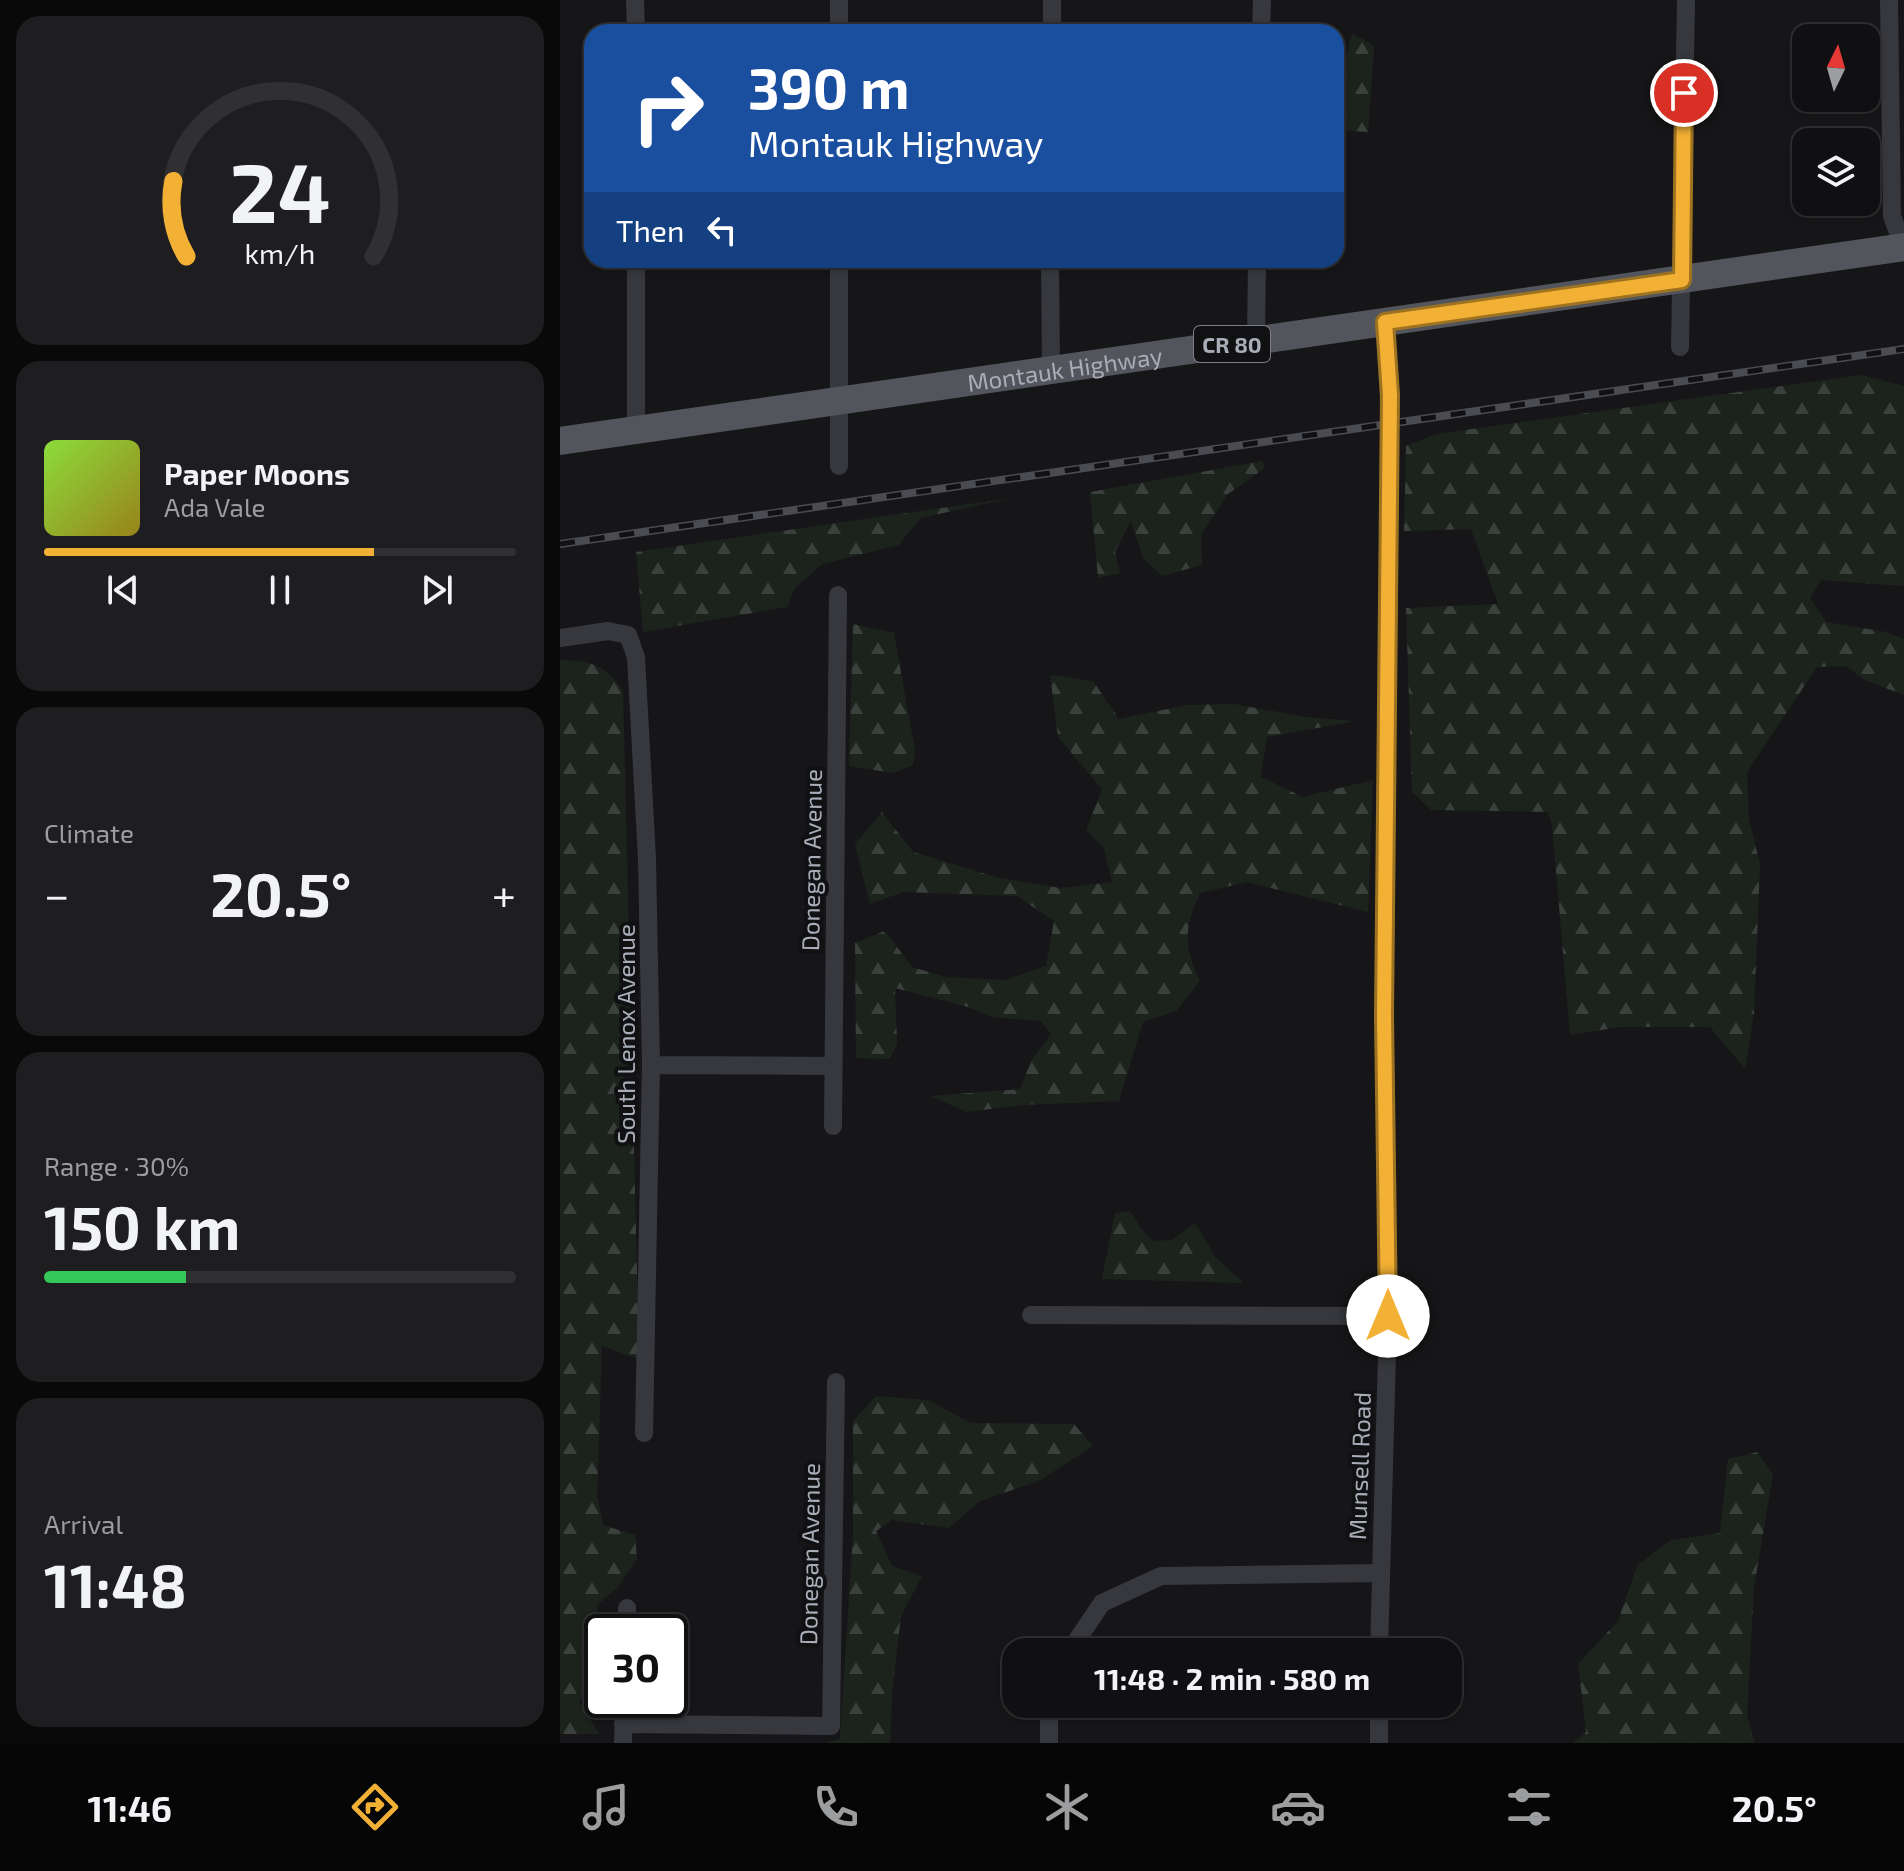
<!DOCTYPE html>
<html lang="en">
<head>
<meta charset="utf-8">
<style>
	body { margin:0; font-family:"Exo 2",sans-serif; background:#1e1e20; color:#f1f3f6; height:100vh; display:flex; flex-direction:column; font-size:30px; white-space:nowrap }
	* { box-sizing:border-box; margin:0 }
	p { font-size:26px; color:#9c9d9f }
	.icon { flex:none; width:44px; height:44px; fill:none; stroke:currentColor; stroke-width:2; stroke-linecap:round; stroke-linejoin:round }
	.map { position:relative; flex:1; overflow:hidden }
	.details { display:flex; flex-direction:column; gap:16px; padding:16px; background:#09090a; width:560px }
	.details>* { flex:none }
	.hud { position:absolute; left:24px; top:24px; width:760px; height:244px; border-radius:24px; box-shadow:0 2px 6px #0004,0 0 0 2px #303032; background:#1a4fa0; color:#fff; overflow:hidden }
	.needle { width:52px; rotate:5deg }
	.fabs { position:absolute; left:1232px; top:24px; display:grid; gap:16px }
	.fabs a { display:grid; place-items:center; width:88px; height:88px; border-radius:16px; background:#101012; box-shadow:0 2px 6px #0004,0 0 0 2px #303032; font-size:40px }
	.speed { position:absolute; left:24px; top:1614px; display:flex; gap:16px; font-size:40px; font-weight:700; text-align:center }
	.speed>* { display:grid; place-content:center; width:104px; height:104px; border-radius:50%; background:#101012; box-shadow:0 2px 6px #0004,0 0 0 2px #303032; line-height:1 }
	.speed .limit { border:4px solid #111; border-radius:12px; background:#fff; color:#111 }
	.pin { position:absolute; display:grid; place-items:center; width:68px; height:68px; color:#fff; margin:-34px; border:4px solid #fff; border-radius:50%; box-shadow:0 2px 8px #0007 }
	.me { position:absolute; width:88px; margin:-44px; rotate:0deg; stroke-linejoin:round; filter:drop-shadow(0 0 6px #0008) }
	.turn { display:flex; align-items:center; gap:28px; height:168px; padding:0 32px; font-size:36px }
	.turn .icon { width:104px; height:104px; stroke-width:2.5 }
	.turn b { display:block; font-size:56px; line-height:68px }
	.then { display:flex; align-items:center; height:76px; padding:0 32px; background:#0003; gap:16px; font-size:30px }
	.big { font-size:60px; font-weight:700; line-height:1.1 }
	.details .card { flex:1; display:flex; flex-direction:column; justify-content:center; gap:12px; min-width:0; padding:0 28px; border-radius:24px; background:#1e1e20 }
	.details .dial { align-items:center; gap:0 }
	.dial svg { height:208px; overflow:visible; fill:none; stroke:#303032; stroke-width:7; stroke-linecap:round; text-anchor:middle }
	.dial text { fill:#f1f3f6; stroke:none }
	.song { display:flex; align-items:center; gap:24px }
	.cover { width:96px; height:96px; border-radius:12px; background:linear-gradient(135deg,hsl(90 70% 55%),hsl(50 70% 35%)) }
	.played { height:8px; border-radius:4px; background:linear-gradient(90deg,#f2b134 70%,#303032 70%) }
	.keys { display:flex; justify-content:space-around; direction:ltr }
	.heat { display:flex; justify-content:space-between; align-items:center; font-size:44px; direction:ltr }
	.charge { height:12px; border-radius:6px; background:linear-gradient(90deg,#34c759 30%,#303032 0) }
	.trip { position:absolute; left:442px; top:1638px; width:460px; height:80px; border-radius:24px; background:#101012; box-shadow:0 2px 6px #0004,0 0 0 2px #303032; font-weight:700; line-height:80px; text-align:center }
	.menu { display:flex; height:128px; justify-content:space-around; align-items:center; background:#060607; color:#9c9d9f }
	.menu .icon { width:56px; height:56px }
	.menu .current { color:#f2b134 }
	.menu b { font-size:36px; color:#f1f3f6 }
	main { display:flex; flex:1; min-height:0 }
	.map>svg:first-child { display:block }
</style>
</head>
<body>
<main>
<section class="details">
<div class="card dial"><svg viewBox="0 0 100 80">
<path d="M14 69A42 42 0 1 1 86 69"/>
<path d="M14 69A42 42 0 0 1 9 40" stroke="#f2b134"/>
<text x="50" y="56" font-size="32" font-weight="700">24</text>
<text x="50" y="72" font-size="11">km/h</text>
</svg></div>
<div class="card">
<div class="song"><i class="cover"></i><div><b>Paper Moons</b><p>Ada Vale</p></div></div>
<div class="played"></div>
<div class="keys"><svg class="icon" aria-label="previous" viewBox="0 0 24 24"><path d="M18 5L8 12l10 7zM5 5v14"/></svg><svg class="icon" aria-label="pause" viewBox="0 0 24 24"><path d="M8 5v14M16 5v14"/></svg><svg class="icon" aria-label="next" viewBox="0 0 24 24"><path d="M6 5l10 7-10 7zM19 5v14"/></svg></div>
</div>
<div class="card"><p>Climate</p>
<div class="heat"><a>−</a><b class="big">20.5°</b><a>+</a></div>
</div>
<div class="card"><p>Range · 30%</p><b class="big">150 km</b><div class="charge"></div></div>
<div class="card"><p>Arrival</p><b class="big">11:48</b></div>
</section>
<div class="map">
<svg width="1344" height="1743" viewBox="0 0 1344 1743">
	<defs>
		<pattern id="forest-firs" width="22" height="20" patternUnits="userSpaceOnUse" patternTransform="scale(2)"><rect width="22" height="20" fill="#1c231d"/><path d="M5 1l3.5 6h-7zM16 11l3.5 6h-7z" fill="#3a403c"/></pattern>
	</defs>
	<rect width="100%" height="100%" fill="#161618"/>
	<path fill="url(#forest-firs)" d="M792 33 814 46 808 132 776 130V74L785 61Z
		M1301 375 1344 386V586L1261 580 1250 598 1266 622 1326 632 1344 639V695L1305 680 1286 666 1257 667 1187 772 1189 820 1200 864 1194 1013 1185 1069 1150 1027H1060L1010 1035 992 824 988 812 871 810 852 792 846 608 938 604 911 529 844 531 846 446 876 434Z
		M702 461 705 468 668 494 641 535 642 565 602 576 583 558 571 521 555 552 560 573 538 578 530 492Z
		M451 498 361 518 338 545 262 564 235 588 227 607 83 632 76 552Z
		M293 624 334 633 355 751 353 765 333 773 289 766Z
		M0 660C31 661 44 664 63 690L79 1359 42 1346 37 1496 43 1525 75 1535 77 1559 58 1587 37 1605V1690L19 1701 39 1734H0Z
		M490 675 533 681 559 719 627 705 674 704 745 717 796 721 707 737 701 777 743 797 813 780 808 912 687 882 640 893C624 928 623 946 640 981L616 1011 583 1022 559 1101 462 1105 407 1112 370 1096 460 1089 471 1061 491 1034 481 1021 431 1017 408 1007 335 988 337 1044 330 1059 296 1058 295 943 325 931 352 967 385 977 446 980 486 966 494 921 457 896 343 892 310 904 295 844 322 812 353 852 436 877 500 888 552 882 544 848 526 830 542 789 498 737Z
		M570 1211 582 1230 594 1241 612 1240 635 1223 656 1258 684 1283 542 1279 555 1213Z
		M316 1396 368 1400 411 1423 514 1424 533 1446 479 1481 420 1501 389 1528 332 1520 316 1531 332 1566 362 1576 341 1616 332 1693 330 1743H264L280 1739 293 1535V1421Z
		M1197 1452 1213 1474 1194 1587 1187 1716 1195 1743H1013L1026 1732 1018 1664 1058 1621 1077 1566 1111 1540 1160 1533 1168 1459Z"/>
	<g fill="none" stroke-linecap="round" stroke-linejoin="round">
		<path stroke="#37383d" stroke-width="18" d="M75 0 76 32
			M1329 0 1332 216 1344 248
			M279 32V0
			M492 32V0
			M701 32 702 0
			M279 260V466
			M490 260 491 370
			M696 340 697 260
			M1120 347 1126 0
			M76 430V260
			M0 638 48 631 68 635 76 657 87 859 91 1065 84 1433
			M91 1065 273 1066
			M273 1126 278 595
			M471 1315 828 1316
			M66 1632 67 1608
			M509 1652 542 1603 601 1576 819 1573
			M819 1652 828 1316 824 1032 830 424 825 322
			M63 1724 271 1726 276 1382
			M63 1743 64 1700
			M489 1743V1704
			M819 1743V1704"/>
		<path stroke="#53555c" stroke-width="28" id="s1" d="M0 441 1344 247"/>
		<g stroke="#4a4c52" stroke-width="8">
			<path id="rail" d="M0 544 1344 349"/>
		</g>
		<use href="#rail" stroke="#111113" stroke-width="5" stroke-dasharray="15" stroke-linecap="butt"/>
	</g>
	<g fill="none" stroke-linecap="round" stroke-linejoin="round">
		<g stroke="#9d7322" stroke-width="20">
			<path id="route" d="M828 1316 824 1016 830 395 825 322 1122 280 1124 93"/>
		</g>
		<use href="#route" stroke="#f2b134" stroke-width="14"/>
	</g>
	<g text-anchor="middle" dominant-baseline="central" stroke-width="8" stroke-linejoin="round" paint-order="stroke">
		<rect fill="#111113" stroke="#7b7e86" stroke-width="2" x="634" y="326" width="76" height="36" rx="6"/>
		<g font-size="22" font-weight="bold" fill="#a8adb8">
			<text x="672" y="344">CR 80</text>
		</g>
		<g font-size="24" fill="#a8adb8" stroke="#111113">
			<text stroke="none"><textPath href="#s1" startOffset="510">Montauk Highway</textPath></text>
			<text transform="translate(251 860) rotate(-89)">Donegan Avenue</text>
			<text transform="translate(65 1034) rotate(-90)">South Lenox Avenue</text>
			<text transform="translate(799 1466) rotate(-88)">Munsell Road</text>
			<text transform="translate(249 1554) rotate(-89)">Donegan Avenue</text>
		</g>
	</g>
</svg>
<div class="fabs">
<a><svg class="needle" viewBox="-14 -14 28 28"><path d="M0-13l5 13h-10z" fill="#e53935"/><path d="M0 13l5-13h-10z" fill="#9c9d9f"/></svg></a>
<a><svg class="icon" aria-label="layers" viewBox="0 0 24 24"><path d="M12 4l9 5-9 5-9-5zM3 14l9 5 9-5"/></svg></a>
</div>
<div class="speed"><div class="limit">30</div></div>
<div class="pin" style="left:1124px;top:93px;background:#d93025"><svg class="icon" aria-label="arrive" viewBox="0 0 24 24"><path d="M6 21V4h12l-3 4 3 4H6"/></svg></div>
<svg class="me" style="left:828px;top:1316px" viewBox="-20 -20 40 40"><circle r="19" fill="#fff"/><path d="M0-13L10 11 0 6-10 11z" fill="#f2b134"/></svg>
<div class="trip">11:48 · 2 min · 580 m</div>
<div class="hud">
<div class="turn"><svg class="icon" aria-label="right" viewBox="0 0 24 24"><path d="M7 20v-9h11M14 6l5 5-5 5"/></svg><div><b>390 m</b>Montauk Highway</div></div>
<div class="then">Then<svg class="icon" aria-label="left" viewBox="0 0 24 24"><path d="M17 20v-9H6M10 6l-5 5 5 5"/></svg></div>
</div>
</div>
</main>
<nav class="menu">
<b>11:46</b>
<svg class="icon current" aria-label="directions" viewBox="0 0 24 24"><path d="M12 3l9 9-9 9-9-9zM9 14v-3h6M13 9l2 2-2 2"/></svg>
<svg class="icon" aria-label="music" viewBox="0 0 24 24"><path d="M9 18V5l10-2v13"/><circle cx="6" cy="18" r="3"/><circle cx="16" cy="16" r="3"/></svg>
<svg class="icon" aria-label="phone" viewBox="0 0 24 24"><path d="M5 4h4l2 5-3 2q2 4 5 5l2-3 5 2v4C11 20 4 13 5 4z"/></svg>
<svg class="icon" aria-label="climate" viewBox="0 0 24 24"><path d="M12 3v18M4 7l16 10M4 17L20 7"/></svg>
<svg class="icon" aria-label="car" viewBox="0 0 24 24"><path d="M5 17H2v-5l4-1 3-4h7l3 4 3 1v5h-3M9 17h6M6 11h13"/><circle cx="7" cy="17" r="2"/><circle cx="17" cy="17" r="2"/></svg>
<svg class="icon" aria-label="filters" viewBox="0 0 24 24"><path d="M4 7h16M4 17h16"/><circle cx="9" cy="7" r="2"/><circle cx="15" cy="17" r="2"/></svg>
<b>20.5°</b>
</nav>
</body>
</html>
